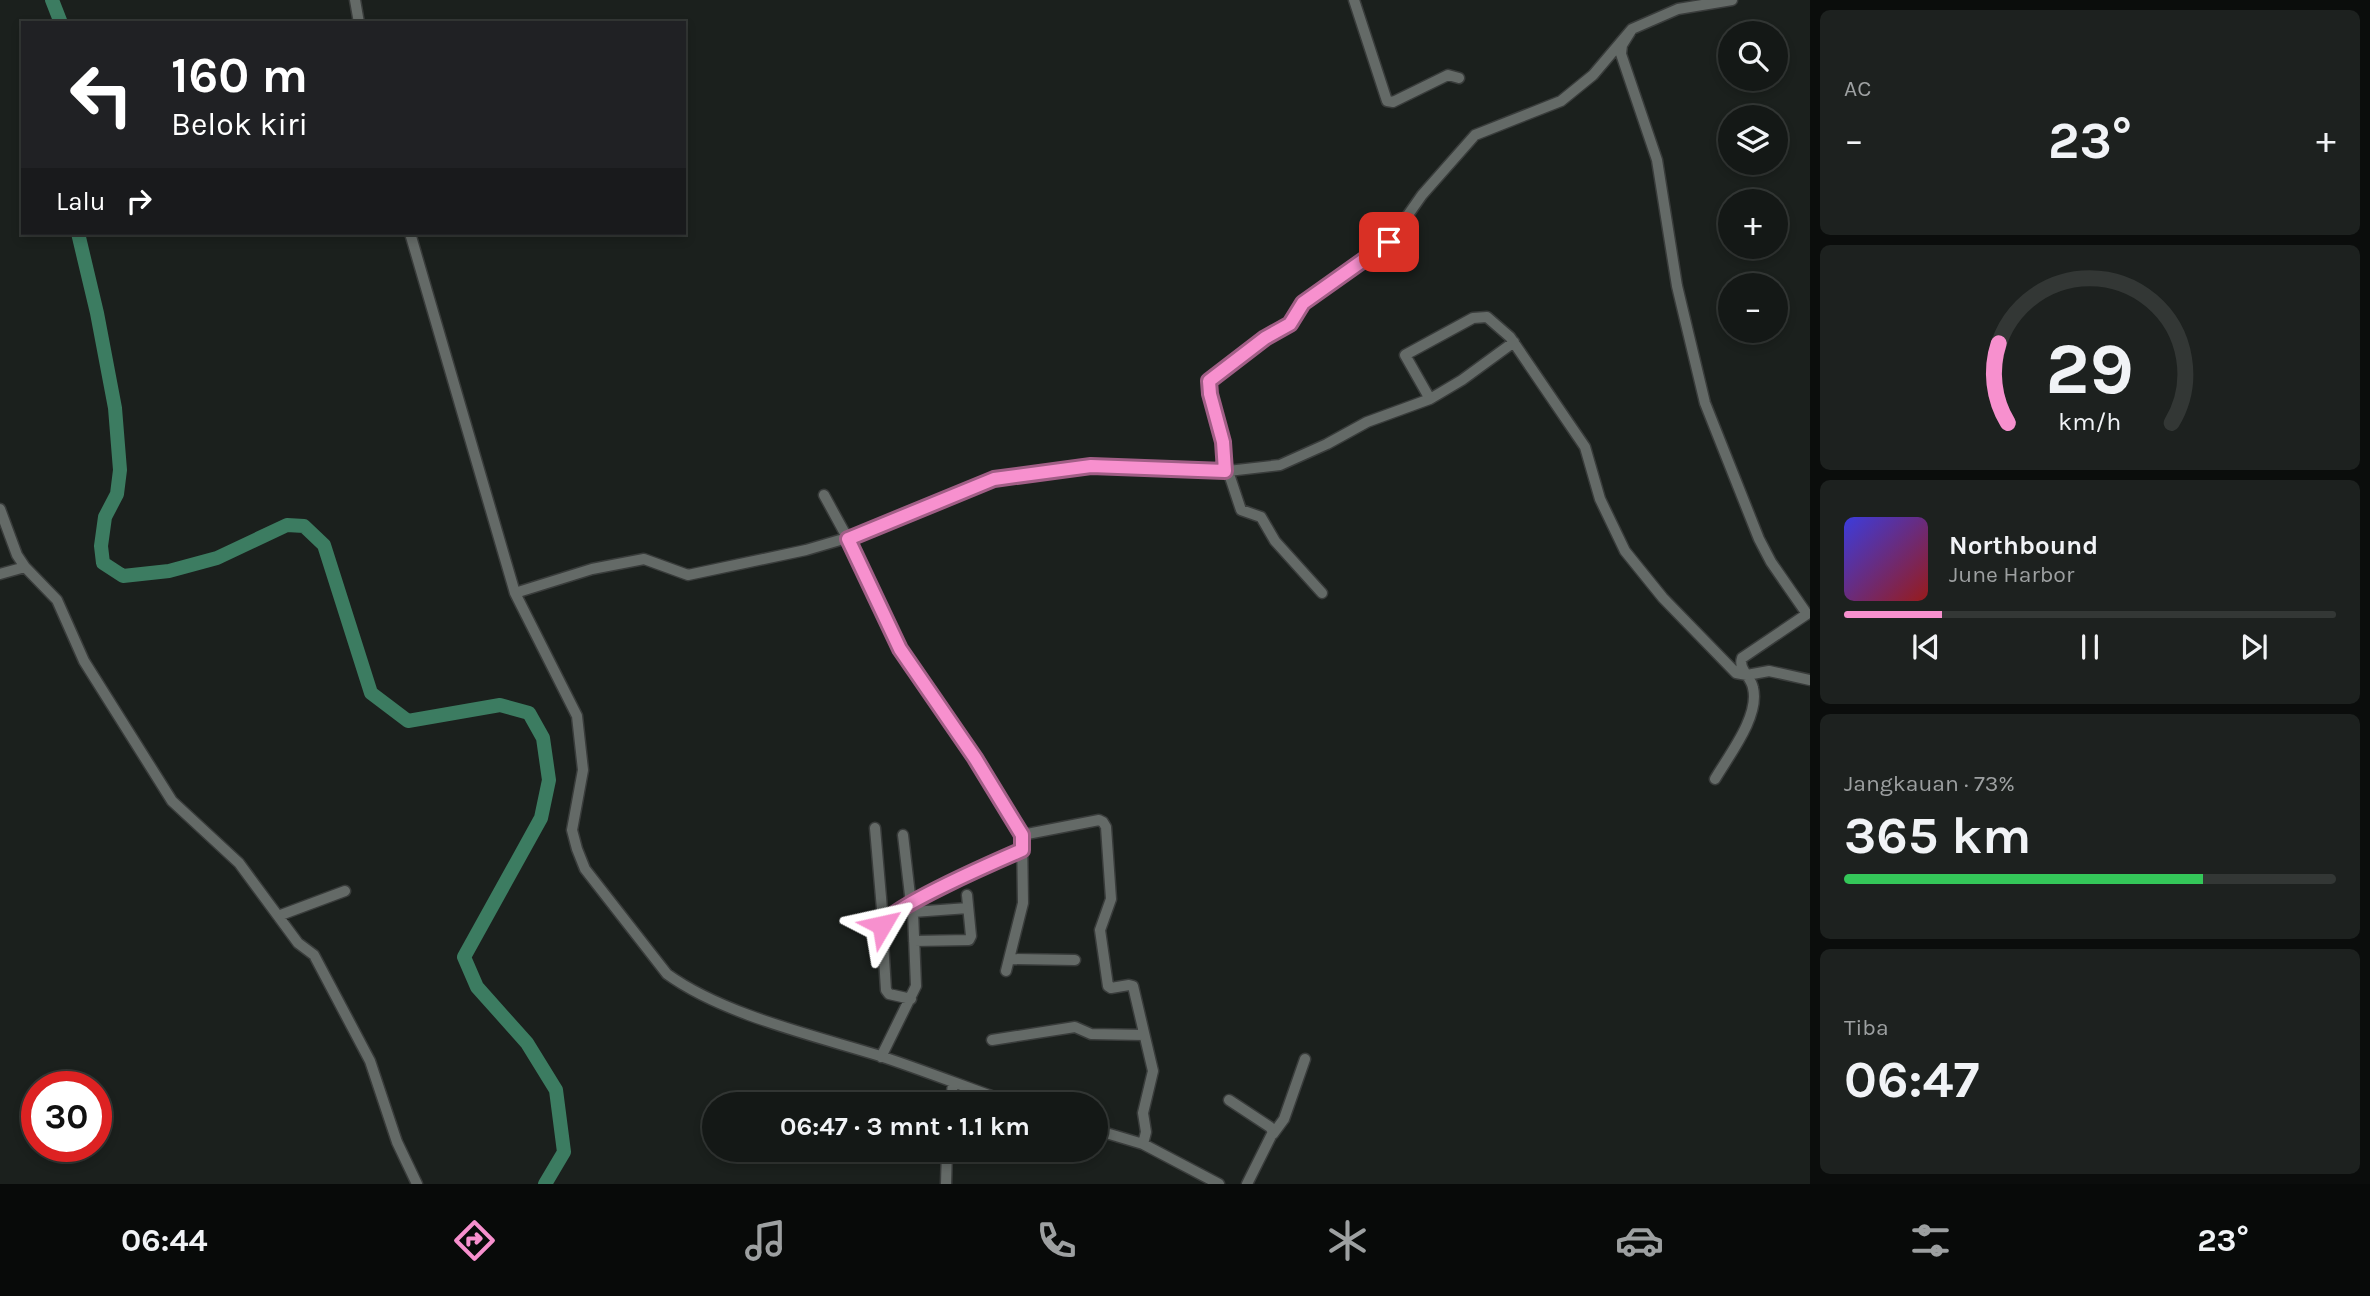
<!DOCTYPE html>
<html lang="id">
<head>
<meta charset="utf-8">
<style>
	body { margin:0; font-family:Karla,sans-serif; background:#1d211f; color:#f1f3f6; height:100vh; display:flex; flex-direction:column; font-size:26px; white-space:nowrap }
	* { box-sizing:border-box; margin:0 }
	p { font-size:23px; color:#9da0a1 }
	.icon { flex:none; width:38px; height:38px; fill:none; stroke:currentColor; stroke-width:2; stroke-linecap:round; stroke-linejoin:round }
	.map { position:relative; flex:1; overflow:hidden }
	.details { display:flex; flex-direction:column; gap:10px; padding:10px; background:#0b0d0c; width:560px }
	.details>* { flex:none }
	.hud { position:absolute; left:21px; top:21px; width:665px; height:214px; border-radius:0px; box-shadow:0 4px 10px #0003,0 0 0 2px #333735; background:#202124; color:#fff; overflow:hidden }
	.fabs { position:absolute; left:1718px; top:21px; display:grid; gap:14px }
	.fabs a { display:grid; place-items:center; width:70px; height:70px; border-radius:50%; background:#141816; box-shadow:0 4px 10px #0003,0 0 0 2px #333735; font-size:35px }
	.speed { position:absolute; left:21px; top:1071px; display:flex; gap:14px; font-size:35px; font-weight:700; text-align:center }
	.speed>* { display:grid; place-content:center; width:91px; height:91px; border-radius:50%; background:#141816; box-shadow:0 4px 10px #0003,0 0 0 2px #333735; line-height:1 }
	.speed .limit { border:10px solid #d22; background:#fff; color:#111 }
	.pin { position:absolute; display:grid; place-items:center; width:60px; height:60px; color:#fff; margin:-30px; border-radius:14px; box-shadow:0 4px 10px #0006 }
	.me { position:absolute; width:77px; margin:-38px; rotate:54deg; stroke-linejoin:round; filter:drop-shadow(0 0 5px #0008) }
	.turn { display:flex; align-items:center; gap:24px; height:147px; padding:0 35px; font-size:32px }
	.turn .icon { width:91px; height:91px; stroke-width:2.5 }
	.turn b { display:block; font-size:49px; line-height:60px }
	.then { display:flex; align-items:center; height:66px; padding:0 35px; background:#0003; gap:14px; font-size:26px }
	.big { font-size:52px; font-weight:700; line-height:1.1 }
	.details .card { flex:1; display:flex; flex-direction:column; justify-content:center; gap:10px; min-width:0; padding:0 24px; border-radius:10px; background:#1d211f }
	.details .dial { align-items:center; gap:0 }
	.dial svg { height:182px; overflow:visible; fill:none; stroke:#333735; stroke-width:7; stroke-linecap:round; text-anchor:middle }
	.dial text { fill:#f1f3f6; stroke:none }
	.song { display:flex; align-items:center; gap:21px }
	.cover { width:84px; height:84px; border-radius:10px; background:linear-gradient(135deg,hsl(240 70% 55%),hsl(0 70% 35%)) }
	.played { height:7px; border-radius:4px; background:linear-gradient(90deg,#f790ce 20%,#333735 20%) }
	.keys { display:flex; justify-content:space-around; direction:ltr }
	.heat { display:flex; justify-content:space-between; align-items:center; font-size:38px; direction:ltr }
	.charge { height:10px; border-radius:5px; background:linear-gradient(90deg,#34c759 73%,#333735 0) }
	.trip { position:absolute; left:702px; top:1092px; width:406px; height:70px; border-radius:35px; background:#141816; box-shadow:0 4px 10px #0003,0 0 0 2px #333735; font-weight:700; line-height:70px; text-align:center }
	.dock { display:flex; height:112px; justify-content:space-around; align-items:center; background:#080a09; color:#9da0a1 }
	.dock .icon { width:49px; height:49px }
	.dock .current { color:#f790ce }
	.dock b { font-size:32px; color:#f1f3f6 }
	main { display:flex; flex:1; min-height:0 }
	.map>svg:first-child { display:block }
</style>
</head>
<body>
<main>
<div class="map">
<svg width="1810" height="1184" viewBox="0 0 1810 1184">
	<rect width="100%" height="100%" fill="#1b201d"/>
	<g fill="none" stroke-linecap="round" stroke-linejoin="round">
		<path stroke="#3c7c61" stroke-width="14" d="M52 0 61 23
			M78 233 97 313 115 408 120 470 117 494 105 517 101 546 103 563 123 576 169 571 217 558 287 525 304 526 324 545 371 693 408 721 500 705 529 713 543 738 549 780 541 818 464 957 477 987 527 1043 556 1090 564 1152 545 1184"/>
		<g stroke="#393c3b" stroke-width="13">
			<path id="minor" d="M355 0 359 23
				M1354 0 1387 101 1393 102 1448 75 1459 78
				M1632 29 1622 45 1621 54 1657 160 1677 286 1705 403 1759 539 1771 562 1807 614 1742 658C1738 670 1751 676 1753 688 1760 716 1729 755 1715 779
				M410 233 515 593 577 716 583 770 572 830 577 849 585 869 667 974C722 1014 812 1035 877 1055 923 1070 968 1088 1014 1104
				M1430 399 1462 380 1514 342
				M1225 471 1223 442 1210 394 1209 381 1265 338 1290 324 1303 303 1389 242 1422 195 1475 135 1561 101 1593 75 1632 29 1678 9 1732 0
				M1228 471 1241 510 1261 517 1275 541 1322 593
				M824 495 848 539 900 649 975 758 1022 835 1023 903 1006 971
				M0 509 17 555 25 567 57 600 84 661 172 801 239 863 298 943 314 955 370 1061 397 1142 417 1184
				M0 574 25 567
				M515 593 592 569 644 559 688 575 806 550 874 530 994 479 1091 466 1228 471 1280 465 1327 444 1367 422 1430 399 1405 355 1473 318 1487 317 1510 337 1585 447 1600 499 1625 551 1663 598 1736 673 1747 675 1769 671 1810 680
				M875 828 883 921
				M903 835 911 904
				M1022 835 1099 820 1103 822 1106 827 1111 899 1100 930 1108 986 1111 988 1129 985 1133 986 1153 1071 1143 1113 1146 1132 1143 1144
				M913 912 968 908
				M278 916 345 891
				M914 941 969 940 971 936 967 895
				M1009 959 1075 960
				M911 999 889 994 886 990 882 925 888 918 916 902
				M992 1040 1075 1027 1091 1034 1144 1035
				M881 1057 916 986 913 912 916 902 989 863 1022 850
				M1229 1100 1270 1127 1273 1132 1247 1184
				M951 1104 953 1082
				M1096 1130 1143 1144 1219 1184
				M1273 1134 1284 1119 1305 1059
				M946 1184 947 1150"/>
		</g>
		<use href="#minor" stroke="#646a67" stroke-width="10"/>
	</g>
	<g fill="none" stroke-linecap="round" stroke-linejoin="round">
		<g stroke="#a15e86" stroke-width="18">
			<path id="route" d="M882 925C890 907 999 860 1022 850V835L975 758 900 649 848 539 994 479 1091 466 1225 471 1223 442 1210 394 1209 381 1265 338 1290 324 1303 303 1389 242"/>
		</g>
		<use href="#route" stroke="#f790ce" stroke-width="12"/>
	</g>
</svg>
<div class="fabs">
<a><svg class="icon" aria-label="search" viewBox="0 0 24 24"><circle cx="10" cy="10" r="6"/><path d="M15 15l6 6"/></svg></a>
<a><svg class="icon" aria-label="layers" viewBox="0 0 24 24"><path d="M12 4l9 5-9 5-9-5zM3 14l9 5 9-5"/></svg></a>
<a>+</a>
<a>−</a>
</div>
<div class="speed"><div class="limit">30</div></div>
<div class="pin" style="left:1389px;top:242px;background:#d93025"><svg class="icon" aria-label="arrive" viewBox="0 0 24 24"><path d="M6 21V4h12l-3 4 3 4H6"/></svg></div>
<svg class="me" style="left:882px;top:925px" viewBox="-20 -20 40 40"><path d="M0-17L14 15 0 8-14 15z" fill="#f790ce" stroke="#fff" stroke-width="4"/></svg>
<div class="trip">06:47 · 3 mnt · 1.1 km</div>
<div class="hud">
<div class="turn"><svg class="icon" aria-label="left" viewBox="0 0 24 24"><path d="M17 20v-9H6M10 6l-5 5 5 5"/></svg><div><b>160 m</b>Belok kiri</div></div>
<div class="then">Lalu<svg class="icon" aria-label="right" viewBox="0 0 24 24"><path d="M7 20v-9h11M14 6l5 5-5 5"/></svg></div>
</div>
</div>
<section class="details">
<div class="card"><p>AC</p>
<div class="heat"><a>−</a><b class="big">23°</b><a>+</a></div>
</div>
<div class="card dial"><svg viewBox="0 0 100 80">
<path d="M14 69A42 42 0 1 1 86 69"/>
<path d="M14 69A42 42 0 0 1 10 34" stroke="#f790ce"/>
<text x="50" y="56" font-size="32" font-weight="700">29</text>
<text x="50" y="72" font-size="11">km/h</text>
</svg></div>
<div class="card">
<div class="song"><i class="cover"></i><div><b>Northbound</b><p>June Harbor</p></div></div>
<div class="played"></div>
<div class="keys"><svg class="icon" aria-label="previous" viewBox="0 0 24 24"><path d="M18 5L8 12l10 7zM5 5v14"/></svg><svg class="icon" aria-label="pause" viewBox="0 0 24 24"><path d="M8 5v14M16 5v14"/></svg><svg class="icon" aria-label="next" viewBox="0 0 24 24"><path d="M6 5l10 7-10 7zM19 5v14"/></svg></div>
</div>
<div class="card"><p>Jangkauan · 73%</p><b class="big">365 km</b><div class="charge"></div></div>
<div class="card"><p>Tiba</p><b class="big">06:47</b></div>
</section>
</main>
<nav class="dock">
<b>06:44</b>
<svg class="icon current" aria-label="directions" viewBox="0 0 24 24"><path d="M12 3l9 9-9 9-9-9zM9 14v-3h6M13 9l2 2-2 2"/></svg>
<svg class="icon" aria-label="music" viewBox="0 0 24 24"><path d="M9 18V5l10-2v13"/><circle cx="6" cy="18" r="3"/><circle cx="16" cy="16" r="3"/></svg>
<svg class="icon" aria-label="phone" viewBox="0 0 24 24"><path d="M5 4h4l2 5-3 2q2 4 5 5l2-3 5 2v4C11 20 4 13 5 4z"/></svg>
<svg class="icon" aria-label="climate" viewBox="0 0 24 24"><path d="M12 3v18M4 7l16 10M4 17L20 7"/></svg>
<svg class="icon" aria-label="car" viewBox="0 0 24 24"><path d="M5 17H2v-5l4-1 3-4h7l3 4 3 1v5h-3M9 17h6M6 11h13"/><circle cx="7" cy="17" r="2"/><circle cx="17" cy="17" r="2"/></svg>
<svg class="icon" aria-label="filters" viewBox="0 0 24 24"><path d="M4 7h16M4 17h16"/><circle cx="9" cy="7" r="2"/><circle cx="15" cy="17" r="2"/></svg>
<b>23°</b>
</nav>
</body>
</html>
